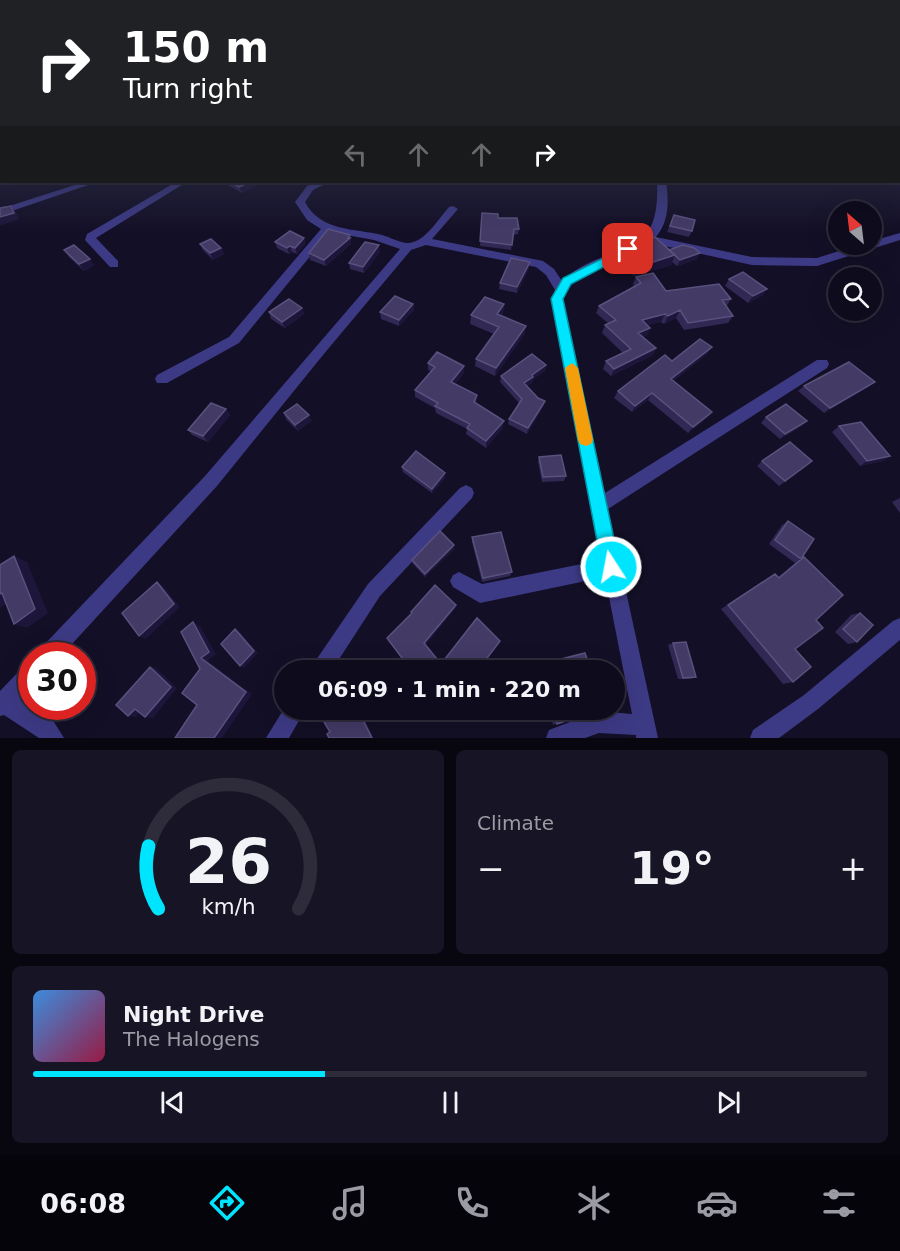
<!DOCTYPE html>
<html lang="en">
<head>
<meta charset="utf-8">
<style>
	body { margin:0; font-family:"DejaVu Sans",sans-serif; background:#171425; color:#f1f3f6; height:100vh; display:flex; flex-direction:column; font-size:22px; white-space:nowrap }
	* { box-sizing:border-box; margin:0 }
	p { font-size:20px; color:#9b9ba3 }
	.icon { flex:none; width:33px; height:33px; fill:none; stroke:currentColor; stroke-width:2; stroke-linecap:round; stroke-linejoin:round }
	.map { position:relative; height:738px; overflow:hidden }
	.details { display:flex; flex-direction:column; gap:12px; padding:12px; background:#08060f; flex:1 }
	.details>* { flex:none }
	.top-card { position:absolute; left:0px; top:0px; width:900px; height:183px; box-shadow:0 6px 24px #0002,0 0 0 2px #2e2b3b; background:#202124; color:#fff; overflow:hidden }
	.needle { width:39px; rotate:332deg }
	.buttons { position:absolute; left:828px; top:201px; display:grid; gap:12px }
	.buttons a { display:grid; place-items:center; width:54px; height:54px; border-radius:50%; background:#0e0b1c; box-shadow:0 6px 24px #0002,0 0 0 2px #2e2b3b; font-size:30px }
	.speed { position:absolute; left:18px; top:642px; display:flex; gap:12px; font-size:30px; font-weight:700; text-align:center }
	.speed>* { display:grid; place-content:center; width:78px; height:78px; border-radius:50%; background:#0e0b1c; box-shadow:0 6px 24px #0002,0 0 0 2px #2e2b3b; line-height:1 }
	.speed .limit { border:9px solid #d22; background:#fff; color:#111 }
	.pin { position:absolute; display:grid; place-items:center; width:51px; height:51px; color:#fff; margin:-26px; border-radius:12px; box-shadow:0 3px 9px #0006 }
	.me { position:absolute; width:66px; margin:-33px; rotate:349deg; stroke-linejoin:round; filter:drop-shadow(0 0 4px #0008) }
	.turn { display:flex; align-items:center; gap:21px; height:126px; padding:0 24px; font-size:27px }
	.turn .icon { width:78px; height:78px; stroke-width:2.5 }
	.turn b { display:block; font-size:42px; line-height:51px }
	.lanes { display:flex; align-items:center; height:57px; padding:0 24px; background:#0003; justify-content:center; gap:30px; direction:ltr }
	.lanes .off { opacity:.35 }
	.big { font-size:45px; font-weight:800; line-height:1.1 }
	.details .tile { flex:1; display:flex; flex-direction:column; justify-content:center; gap:9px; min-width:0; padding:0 21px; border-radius:9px; background:#171425 }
	.details .dial { align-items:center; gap:0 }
	.dial svg { height:156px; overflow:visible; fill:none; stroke:#2e2b3b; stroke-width:7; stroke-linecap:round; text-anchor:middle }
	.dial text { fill:#f1f3f6; stroke:none }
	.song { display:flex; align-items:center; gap:18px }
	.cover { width:72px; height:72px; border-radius:9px; background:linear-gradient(135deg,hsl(210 70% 55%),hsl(340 70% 35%)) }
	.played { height:6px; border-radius:3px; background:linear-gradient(90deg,#00e5ff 35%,#2e2b3b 35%) }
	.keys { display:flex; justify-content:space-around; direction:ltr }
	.heat { display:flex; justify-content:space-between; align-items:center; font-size:33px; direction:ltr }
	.details .tiles { flex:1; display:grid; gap:12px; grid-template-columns:1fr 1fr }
	.tile:last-child { grid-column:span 2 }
	.trip { position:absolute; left:274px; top:660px; width:351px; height:60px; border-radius:30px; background:#0e0b1c; box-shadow:0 6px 24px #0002,0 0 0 2px #2e2b3b; font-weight:800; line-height:60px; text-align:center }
	.tab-bar { display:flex; height:96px; justify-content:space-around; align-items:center; background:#06040b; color:#9b9ba3 }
	.tab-bar .icon { width:42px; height:42px }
	.tab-bar .current { color:#00e5ff }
	.tab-bar b { font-size:27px; color:#f1f3f6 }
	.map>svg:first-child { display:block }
</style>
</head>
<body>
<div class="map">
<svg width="900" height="738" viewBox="0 0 900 738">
	<rect width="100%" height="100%" fill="#130f26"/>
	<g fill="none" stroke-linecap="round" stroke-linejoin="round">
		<path fill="#3d3a85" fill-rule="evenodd" d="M84 182H97L0 215V209Z
			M176 182 185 183 96 238 118 261V267H110L85 240 87 234Z
			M317 182H329L313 190 305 202C321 232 354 228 382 235 390 237 402 244 409 243 425 242 439 218 449 207L453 206 458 209 432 239 543 261 554 269 562 281C608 238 661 268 657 182H666C669 201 669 222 656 237L752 257 817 258 861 244H872V241L900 233V240L817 266 752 265 651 243 577 279 568 289 563 299 605 493 817 360H827L829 364 827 368 608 509 658 738H636V735L599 733 585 738H546L549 730 599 711 632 714 605 577 480 603 453 587 450 581 453 575 459 572 482 584 602 560 551 299 555 290 546 275 536 267 426 245 411 250 323 355 217 486 61 656H37L40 649 205 476 400 249 374 240 330 232 239 343 167 383H157L155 379 157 375 229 337 321 229 307 220 295 202 307 186Z
			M466 485 472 488 474 493 472 498 380 596 332 670H311L314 663 368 584 460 488Z
			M900 618V640L818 709 779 738H750L753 730 804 695 893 621Z
			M32 662V687L20 700 54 722 64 738H39L4 715 0 716V691L25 665Z
			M285 707V710H305L289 738H266Z"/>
	</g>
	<path fill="#312854" d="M223 182H254L255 186 242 193Z
		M482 213 498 218 519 229 518 234 513 235 511 250 480 246Z
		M674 215 692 231 689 237 667 232Z
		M350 235 351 244 326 266 310 260 309 253Z
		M304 238 305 244 297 254 292 252 289 254 277 248 275 242Z
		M200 244 221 248 224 254 213 260 203 250Z
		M64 250 94 265 84 271 69 257Z
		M669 250 697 259 677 266 672 262 671 265 634 276 619 261 622 252Z
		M380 252 364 273 350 269 349 263Z
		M530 262 529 268 517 293 499 289 500 283Z
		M636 277 666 291 731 299 726 307 733 316 728 323 684 330 676 318 664 324 661 322 647 325 650 328 647 335 643 337 656 348 653 355 611 376 603 369 606 361 623 353 602 333 605 325 609 324 596 313 599 306 634 286 633 284Z
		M729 279 763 295 748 303 725 286Z
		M413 304 414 310 399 326 381 319 380 312Z
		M504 304 503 313 501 316 526 326 524 335 495 376 475 366 476 359 494 334 470 324 471 315Z
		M302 308 304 314 285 328 271 319 269 312Z
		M712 347 707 354 673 381 712 412 707 418 688 433 648 400 632 412 614 398 618 391 672 361Z
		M428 363 464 366V373L455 384 477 395 476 403 503 428 486 448 466 434 467 429 436 413 435 408 415 397V390L431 371 428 370Z
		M546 365 545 371 533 379 532 383 527 386 538 398 545 401 543 407 527 434 508 424 509 419 519 403 500 382 501 376Z
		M804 386 868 387 824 413 798 391Z
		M226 409 230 415 208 442 192 435 188 430Z
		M284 413 309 415 311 421 298 431 286 419Z
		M766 417 802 426 780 439 761 423Z
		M839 426 890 456 883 461 860 466 832 432Z
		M539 457 566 476 564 481 542 482 538 462Z
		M762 461 806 466 779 486 757 466Z
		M402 467 445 478 432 493 403 472Z
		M900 498V513L892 502Z
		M788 521 801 558 816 620 795 649 793 682 783 684 721 609 767 579 775 574 778 577 795 563 769 544 782 525Z
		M472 537 512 572 510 576 482 582 472 542Z
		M454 549 425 577 413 564 412 560Z
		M860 613 857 642 848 644 835 632 851 615Z
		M673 643 696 677 690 679H678L668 645Z
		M541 664 591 670H539L538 667Z
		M549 710H598L553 725Z"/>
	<path fill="#1d163a" d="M250 182H254L255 186 242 193 239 187Z
		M11 206 16 212 19 219 0 226V217Z
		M350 235 351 244 326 266 324 260Z
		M304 238 305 244 297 254 295 248Z
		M379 245 380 252 364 273 363 267Z
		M290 246 292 252 289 254 287 248Z
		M221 248 224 254 213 260 210 253Z
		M700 253 697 259 677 266 680 260Z
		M675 255 671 265 634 276 638 267Z
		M90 259 94 265 84 271 79 264Z
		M530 262 529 268 517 293V287Z
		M767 289 763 295 748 303 753 296Z
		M413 304 414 310 399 326V320Z
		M504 304 503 313 496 322 497 314Z
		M302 308 304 314 285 328 282 322Z
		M680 310 676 318 664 324 668 316Z
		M665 314 661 322 638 327 642 320Z
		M526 326 524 335 495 376 496 368Z
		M650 328 647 335 635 341 638 333Z
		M712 347 707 354 666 386 671 379Z
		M656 348 653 355 611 376 614 369Z
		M546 365 545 371 533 379 532 383 523 388 524 383Z
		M464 366V373L451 389V382Z
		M875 382 868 387 824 413 830 408Z
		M652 393 648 400 632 412 635 406Z
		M545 401 543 407 527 434 528 428Z
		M226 409 230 415 208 442 203 436Z
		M712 412 707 418 688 433 693 427Z
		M309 415 311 421 298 431 295 425Z
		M504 421 503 428 486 448V441Z
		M807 421 802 426 780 439 785 434Z
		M890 456 883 461 860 466 867 461Z
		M445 473V478L432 493V489Z
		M454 545V549L425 577V574Z
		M14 556 27 562 48 613 27 628 14 624Z
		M157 582 163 586 180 607 146 639 139 636Z
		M2 593 16 598 0 608V594Z
		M456 605 455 609 425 646 424 643Z
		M193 622 200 626 216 654 208 661 252 694 222 738H214L201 658Z
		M235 629 240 632 258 653 244 668 240 666Z
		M150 667 156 668 177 688 153 718 145 717Z
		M135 709 142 710 136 717 128 716Z
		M358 710H360L374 738H372Z"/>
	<path fill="#433a66" stroke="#5a527e" stroke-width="1.5" d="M231 182H250L239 187Z
		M11 206 14 213 0 217V208Z
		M482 213 498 214V218H517L519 229H514L512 245 480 241Z
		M674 215 695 220 692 231 670 226Z
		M328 229 350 235 348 238H350L324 260 309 253Z
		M290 231 304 238 295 248 290 246 287 248 275 242Z
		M655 237 675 255 638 267 622 252Z
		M211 239 221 248 210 253 200 244Z
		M365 242 379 245 363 267 349 263Z
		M74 245 90 259 79 264 64 250Z
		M683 245 694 248 700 253 680 260 669 250Z
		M511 258 530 262 517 287 500 283Z
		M743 272 767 289 753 296 729 279Z
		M653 273 666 291 719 284 731 299 722 300 733 316 688 323 680 310 668 316 665 314 642 320 650 328 638 333 656 348 614 369 606 361 631 349 605 325 616 320 599 306 641 283 636 277Z
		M395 296 413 304 399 320 380 312Z
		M485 297 504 304 497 314 526 326 496 368 476 359 499 327 471 315Z
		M289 299 302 308 282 322 269 312Z
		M700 339 712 347 671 379 712 412 693 427 652 393 635 406 618 391 665 355 672 361Z
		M437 352 464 366 451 382 477 395 474 402 504 421 486 441 467 428 470 424 435 406 438 403 415 390 435 367 428 363Z
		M532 354 546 365 532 375 533 377 524 383 538 398 545 401 528 428 509 419 522 399 501 376Z
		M849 362 875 382 830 408 804 386Z
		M211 403 226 409 203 436 188 430Z
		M297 404 309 415 295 425 284 413Z
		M786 404 807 421 785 434 766 417Z
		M861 422 890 456 867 461 839 426Z
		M790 442 812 461 785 481 762 461Z
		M416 451 445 473 432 489 402 467Z
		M561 455 566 476 543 477 539 457Z
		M788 521 814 539 801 559 775 540Z
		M440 531 454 545 425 574 412 560Z
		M501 532 512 572 483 578 472 537Z
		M14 556 35 609 14 624 2 593 0 594V565Z
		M804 557 843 595 816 620 823 628 795 649 811 667 793 682 728 605 775 574 779 578Z
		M157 582 174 604 139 636 122 613Z
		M435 585 456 605 424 643 441 664 477 618 500 641 478 670H411L387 638 412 613 411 612Z
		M860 613 873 625 857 642 843 629Z
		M193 622 209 652 201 658 246 692 214 738H175L197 705 182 693 200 669 181 632Z
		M235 629 254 651 240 666 221 644Z
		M686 642 696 677 683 678 673 643Z
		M585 653 591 670H543L541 664Z
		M150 667 171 687 145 717 135 709 128 716 116 705Z
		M317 710H358L372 738H329L327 734 330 732Z
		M436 710H450L443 718Z
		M553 710H598L557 724Z"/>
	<linearGradient id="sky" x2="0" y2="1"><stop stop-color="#0a0815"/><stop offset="0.55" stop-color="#333752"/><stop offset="1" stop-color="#333752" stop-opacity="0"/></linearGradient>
	<rect width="900" height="231" fill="url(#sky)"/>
	<path fill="#00e5ff" stroke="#0095a6" stroke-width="1.5" d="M628 246 634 249 632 252 571 284 563 299 620 567 617 573 611 576 604 573 602 567 551 299 563 278Z"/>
	<path fill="#f59e0b" d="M572 363 578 368 593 440 591 444 586 446 580 444 578 440 565 368Z"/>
</svg>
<div class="buttons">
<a><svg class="needle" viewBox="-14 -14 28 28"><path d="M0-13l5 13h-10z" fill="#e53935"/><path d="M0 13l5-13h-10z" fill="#9b9ba3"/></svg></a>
<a><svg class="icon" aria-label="search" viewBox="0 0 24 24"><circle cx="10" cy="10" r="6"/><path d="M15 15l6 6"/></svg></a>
</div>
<div class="speed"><div class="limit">30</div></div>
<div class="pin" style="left:628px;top:249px;background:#d93025"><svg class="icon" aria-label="arrive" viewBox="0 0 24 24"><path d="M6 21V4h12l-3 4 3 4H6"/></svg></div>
<svg class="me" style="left:611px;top:567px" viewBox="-20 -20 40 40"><circle r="17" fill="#00e5ff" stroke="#fff" stroke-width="3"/><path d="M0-11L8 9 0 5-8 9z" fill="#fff"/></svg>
<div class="trip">06:09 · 1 min · 220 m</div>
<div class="top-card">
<div class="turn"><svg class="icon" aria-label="right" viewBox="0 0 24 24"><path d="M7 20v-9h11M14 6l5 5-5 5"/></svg><div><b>150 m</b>Turn right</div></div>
<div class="lanes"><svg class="icon off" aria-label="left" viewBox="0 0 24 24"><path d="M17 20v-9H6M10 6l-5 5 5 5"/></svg><svg class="icon off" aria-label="ahead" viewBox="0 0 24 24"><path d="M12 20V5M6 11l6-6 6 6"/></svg><svg class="icon off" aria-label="ahead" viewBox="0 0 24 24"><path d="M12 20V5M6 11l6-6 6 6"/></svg><svg class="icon" aria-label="right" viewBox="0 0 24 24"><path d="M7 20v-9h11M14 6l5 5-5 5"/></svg></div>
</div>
</div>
<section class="details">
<div class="tiles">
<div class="tile dial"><svg viewBox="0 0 100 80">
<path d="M14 69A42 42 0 1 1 86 69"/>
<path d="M14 69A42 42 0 0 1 9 37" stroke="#00e5ff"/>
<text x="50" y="56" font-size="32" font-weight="700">26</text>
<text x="50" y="72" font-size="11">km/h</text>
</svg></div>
<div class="tile"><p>Climate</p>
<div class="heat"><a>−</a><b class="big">19°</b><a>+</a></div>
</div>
<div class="tile">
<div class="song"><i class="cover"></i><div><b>Night Drive</b><p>The Halogens</p></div></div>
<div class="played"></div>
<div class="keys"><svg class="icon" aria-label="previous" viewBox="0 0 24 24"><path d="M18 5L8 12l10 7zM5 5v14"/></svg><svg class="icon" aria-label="pause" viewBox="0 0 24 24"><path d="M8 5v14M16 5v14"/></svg><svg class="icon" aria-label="next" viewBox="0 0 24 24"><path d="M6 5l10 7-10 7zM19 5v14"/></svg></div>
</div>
</div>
</section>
<nav class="tab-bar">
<b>06:08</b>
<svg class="icon current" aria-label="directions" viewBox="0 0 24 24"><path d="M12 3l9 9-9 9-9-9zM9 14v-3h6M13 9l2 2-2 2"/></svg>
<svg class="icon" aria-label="music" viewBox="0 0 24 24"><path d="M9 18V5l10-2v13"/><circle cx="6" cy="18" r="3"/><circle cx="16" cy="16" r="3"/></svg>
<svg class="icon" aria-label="phone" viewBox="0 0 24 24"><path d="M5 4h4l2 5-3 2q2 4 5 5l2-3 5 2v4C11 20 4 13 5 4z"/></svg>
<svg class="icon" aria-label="climate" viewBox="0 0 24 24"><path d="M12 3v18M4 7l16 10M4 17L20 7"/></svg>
<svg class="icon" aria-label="car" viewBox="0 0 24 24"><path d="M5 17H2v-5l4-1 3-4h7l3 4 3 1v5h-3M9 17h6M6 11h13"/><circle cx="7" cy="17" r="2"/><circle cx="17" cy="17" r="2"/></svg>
<svg class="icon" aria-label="filters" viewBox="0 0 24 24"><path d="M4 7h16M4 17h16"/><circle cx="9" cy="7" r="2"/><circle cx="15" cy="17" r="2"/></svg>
</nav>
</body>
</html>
